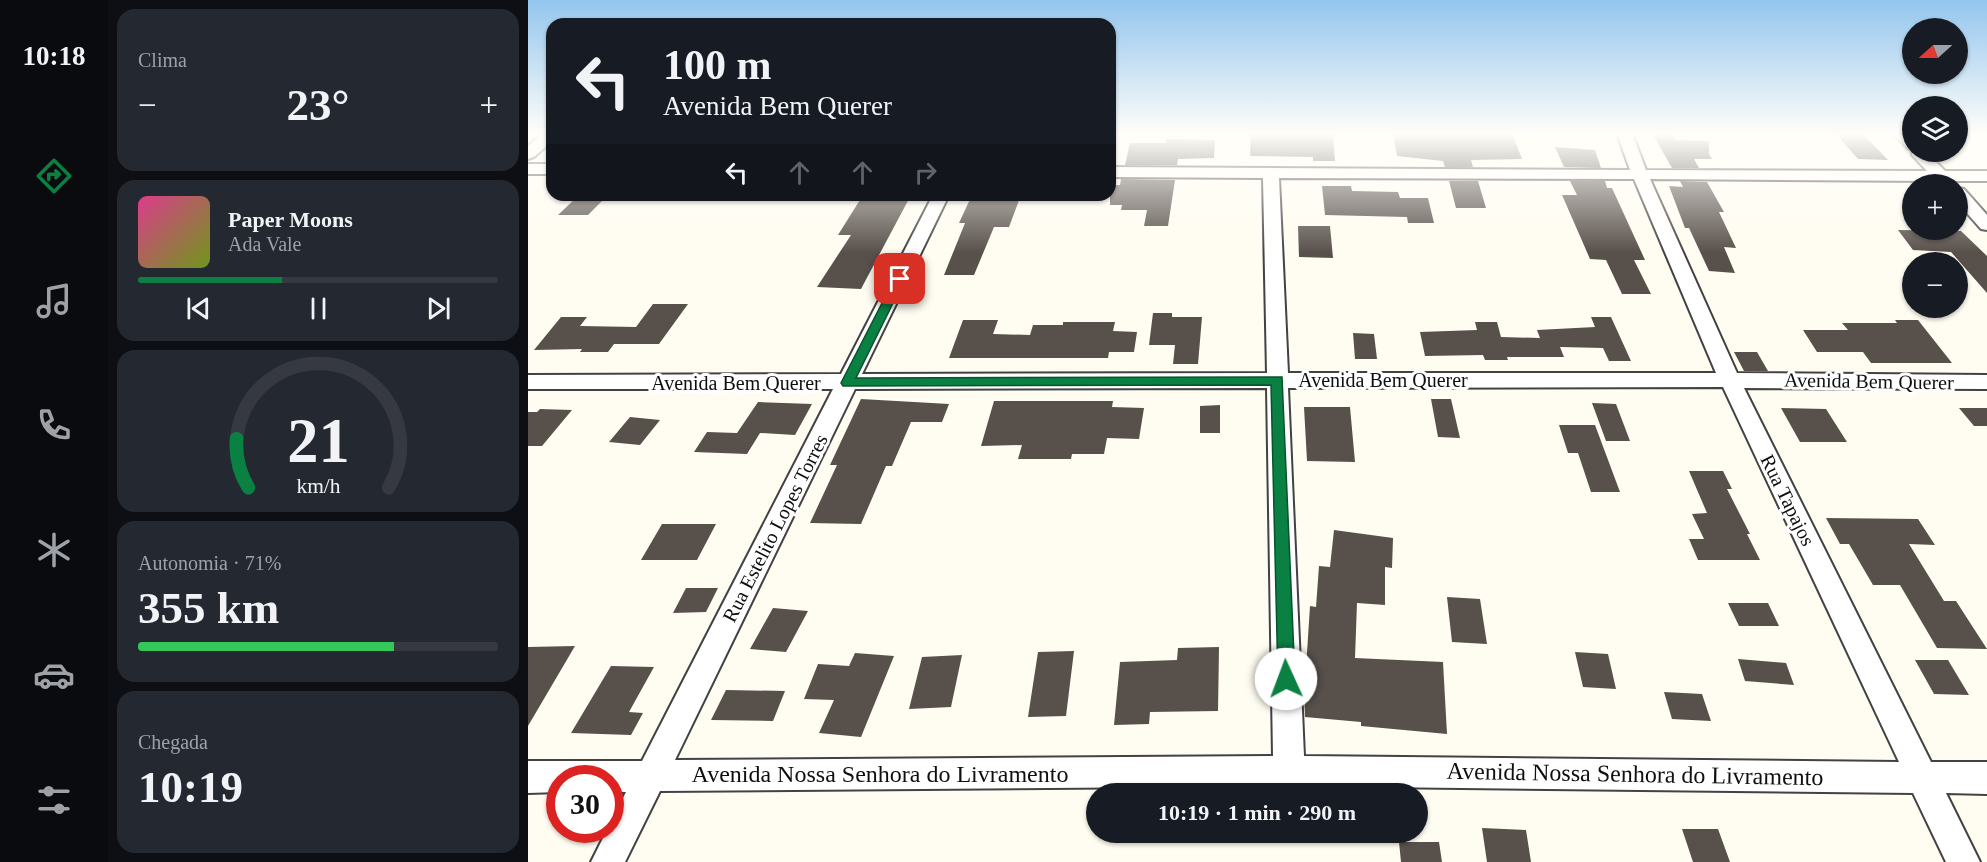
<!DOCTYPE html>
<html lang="pt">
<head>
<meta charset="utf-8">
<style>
	body { margin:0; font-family:Georgia,serif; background:#242831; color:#f1f3f6; height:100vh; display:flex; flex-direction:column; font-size:22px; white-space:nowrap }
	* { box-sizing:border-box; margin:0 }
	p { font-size:20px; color:#9ea1a6 }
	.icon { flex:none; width:33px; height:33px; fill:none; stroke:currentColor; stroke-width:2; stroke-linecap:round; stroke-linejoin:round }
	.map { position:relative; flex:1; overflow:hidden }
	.drawer { display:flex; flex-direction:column; gap:9px; padding:9px; background:#0d0f14; width:420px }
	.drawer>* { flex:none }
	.hud { position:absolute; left:18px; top:18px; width:570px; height:183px; border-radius:18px; box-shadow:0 2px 4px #0004; background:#171b24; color:#f1f3f6; overflow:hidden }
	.needle { width:39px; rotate:249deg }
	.fabs { position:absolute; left:1374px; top:18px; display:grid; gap:12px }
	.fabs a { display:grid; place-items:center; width:66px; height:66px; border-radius:50%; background:#171b24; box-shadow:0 2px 4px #0004; font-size:30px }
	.speed { position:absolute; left:18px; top:765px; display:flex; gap:12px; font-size:30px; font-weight:700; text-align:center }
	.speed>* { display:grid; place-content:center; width:78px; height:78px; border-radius:50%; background:#171b24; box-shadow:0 2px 4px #0004; line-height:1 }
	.speed .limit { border:9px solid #d22; background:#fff; color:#111 }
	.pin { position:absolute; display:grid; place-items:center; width:51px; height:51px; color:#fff; margin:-26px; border-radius:12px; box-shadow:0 3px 9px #0006 }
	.me { position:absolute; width:66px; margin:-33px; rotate:358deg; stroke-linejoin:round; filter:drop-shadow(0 0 4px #0008) }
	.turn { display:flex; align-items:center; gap:21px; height:126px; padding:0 18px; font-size:27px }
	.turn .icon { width:78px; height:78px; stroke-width:2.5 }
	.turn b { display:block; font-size:42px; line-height:51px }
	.lanes { display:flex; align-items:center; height:57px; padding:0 18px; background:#0003; justify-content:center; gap:30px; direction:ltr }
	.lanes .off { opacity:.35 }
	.big { font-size:45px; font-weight:700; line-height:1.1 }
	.drawer .card { flex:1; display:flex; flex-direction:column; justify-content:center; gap:9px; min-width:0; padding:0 21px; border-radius:18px; background:#242831 }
	.drawer .dial { align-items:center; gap:0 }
	.dial svg { height:156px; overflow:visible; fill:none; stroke:#363941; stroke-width:7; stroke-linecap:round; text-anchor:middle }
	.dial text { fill:#f1f3f6; stroke:none }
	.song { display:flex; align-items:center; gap:18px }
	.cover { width:72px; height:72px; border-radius:9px; background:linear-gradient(135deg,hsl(330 70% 55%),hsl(80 70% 35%)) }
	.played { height:6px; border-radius:3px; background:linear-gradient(90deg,#0b8043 40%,#363941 40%) }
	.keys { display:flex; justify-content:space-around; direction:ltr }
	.heat { display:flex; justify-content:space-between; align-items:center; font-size:33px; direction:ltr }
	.charge { height:9px; border-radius:4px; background:linear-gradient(90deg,#34c759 71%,#363941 0) }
	.trip { position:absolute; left:558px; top:783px; width:342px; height:60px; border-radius:30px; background:#171b24; box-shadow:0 2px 4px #0004; font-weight:700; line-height:60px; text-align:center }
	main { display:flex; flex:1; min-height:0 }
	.tabs { display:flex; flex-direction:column; width:108px; justify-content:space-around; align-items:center; background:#090b0e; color:#9ea1a6 }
	.tabs .icon { width:42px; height:42px }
	.tabs .active { color:#0b8043 }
	.tabs b { font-size:27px; color:#f1f3f6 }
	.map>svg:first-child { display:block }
</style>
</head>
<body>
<main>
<nav class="tabs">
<b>10:18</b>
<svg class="icon active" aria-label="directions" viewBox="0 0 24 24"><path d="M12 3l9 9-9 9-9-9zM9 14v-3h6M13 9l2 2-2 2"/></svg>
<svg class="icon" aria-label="music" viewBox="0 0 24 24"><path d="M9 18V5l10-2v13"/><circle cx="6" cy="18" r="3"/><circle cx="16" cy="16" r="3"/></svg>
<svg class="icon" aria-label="phone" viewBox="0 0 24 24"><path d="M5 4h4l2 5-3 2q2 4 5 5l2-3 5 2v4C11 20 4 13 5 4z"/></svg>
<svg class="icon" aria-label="climate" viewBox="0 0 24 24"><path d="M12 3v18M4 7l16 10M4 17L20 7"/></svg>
<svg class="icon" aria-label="car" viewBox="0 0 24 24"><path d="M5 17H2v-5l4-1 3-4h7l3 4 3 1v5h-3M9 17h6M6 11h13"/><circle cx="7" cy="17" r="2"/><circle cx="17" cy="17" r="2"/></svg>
<svg class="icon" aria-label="filters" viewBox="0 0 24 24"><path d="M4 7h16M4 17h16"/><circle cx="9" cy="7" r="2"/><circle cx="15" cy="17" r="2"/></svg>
</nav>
<section class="drawer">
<div class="card"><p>Clima</p>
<div class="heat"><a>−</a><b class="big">23°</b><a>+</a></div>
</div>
<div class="card">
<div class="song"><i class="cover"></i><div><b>Paper Moons</b><p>Ada Vale</p></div></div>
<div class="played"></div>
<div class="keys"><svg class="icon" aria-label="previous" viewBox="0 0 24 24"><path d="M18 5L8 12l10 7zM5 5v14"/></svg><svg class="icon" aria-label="pause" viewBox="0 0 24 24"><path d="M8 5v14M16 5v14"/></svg><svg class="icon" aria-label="next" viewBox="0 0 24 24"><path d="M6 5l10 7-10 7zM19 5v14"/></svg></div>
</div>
<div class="card dial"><svg viewBox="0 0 100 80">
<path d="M14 69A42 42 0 1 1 86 69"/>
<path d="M14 69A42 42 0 0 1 8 44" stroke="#0b8043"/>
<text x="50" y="56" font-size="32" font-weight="700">21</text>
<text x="50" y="72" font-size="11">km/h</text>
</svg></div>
<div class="card"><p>Autonomia · 71%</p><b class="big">355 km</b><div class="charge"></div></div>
<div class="card"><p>Chegada</p><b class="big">10:19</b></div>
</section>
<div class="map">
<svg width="1459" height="862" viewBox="0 0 1459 862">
	<rect width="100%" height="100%" fill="#fffdf1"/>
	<path fill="#58504b" d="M723 133 805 135 807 161H785V157L722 156Z
		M865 133H984L994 159 943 160 945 167H917L915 161 869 156Z
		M1124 133H1144L1147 140 1181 141V154L1184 159H1166L1171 168H1144Z
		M1307 133H1334L1360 160 1330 159Z
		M638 139 687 140 686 158 650 159 649 165H597L602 143H638Z
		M1027 147 1067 150 1073 168 1036 167Z
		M593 179 647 180 640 226H616L619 210H593L594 205H582V185H592Z
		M921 181H950L958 208H928Z
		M1042 181H1077L1079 188H1084L1117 260H1106L1123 294H1094L1078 260 1062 259 1034 195H1049Z
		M1152 181 1179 182 1196 212H1191L1208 248 1196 247 1207 273 1181 271 1161 228H1157L1141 186 1155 187Z
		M794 186H823L824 191 870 192 872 198H900L906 223H880L879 217 797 215Z
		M51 195H80L60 215H30Z
		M335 195H383L333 289 289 287 323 235H310Z
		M444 195H493L481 227H466L446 275H416L437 223H431Z
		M770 226H802L805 258 771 257Z
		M1370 230 1433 231 1459 256V293L1423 252 1385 250Z
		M125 304H160L131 344H86L80 352H52L54 349 6 350 33 317H59L52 326 108 327Z
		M625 313H644V317H674L670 364H645L647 345H621Z
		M1063 317H1083L1103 361H1081L1075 348 1032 347 1036 357H979L980 360H957L955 355 897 356 892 332 949 330 947 322H969L973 337 1012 338 1009 330 1067 327Z
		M435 320H470L465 334 502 335 505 325H535V322H587L585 331 609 332 606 352H581L580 358H421Z
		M1367 320H1390L1424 363H1343L1335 352H1289L1275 330H1320L1314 323H1369Z
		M825 333 846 334 849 359H827Z
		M1206 352H1229L1240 371H1216Z
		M333 399 421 404 414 422H383L364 466H358L333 524 282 523 309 465H302Z
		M903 399H923L932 438 910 437Z
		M466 401H585L584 407 616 408 611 439 579 438 576 454H544L543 459H490L494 445 453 446Z
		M230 402 284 404 267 435 232 433 219 454 166 452 179 432 209 433Z
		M1064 403 1088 404 1102 441H1078Z
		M692 405V433H672V406Z
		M776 407H822L827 462 779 461Z
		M1253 408 1298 409 1319 442H1272Z
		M1431 408H1459V426H1446Z
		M12 409 44 410 14 446H0V412H9Z
		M102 417 132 420 112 445 81 442Z
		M1031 425H1067L1092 492H1063L1050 453H1040Z
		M1161 471H1195L1204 489H1199L1222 534H1219L1232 560H1170L1161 539H1176L1164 514 1179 513Z
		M1298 518 1390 519 1407 545 1381 544 1416 601H1428L1459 649 1409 648 1372 585H1345L1321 544H1312Z
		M134 524H188L169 560H113Z
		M806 530 865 538 864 568 857 567V605L829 603 827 658 915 662 919 734 833 726V722L777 717 775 667 778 668 782 606 788 607 791 566 802 567Z
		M158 588H190L178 612 145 613Z
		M919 597 952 599 959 644 924 642Z
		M1200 603H1240L1251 626H1211Z
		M245 608 280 611 258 652 222 649Z
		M47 646 0 726V647Z
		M691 647 690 711 622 712 621 724 586 725 592 662 649 660 650 648Z
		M546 651 538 716 500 717 510 652Z
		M1047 652 1080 654 1088 689 1055 687Z
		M327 653 366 656 333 737 291 733 306 700 276 699 290 664 321 666Z
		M434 655 423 707 381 709 394 657Z
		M1210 659 1258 663 1266 685 1217 681Z
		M1387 660H1420L1441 695 1406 694Z
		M83 666 126 667 101 712 115 713 103 735 43 733Z
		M198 690 257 691 245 721 183 720Z
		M1136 692 1174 694 1183 721 1144 719Z
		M954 828 998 830 1003 862H959Z
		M1154 829H1190L1202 862H1165Z
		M871 842H911L914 862H873Z"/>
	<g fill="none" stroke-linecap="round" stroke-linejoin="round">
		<g stroke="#424242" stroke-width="4">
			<path id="minor" d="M15 133H24V141L6 157 0 159V146Z
				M1089 133H1104L1118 170 1399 171 1384 155V150L1379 148 1365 133H1381L1384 136V152H1398L1417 171H1459V181H1426L1424 184H1412L1409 181 1122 179 1209 373 1459 375V389L1216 388 1403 762H1459V794L1418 793 1452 862H1418L1385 793 761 786 132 791 97 862H63L79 830H82V823L98 792H82V778H32V792L0 793V761H114L305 389H0V375L313 374 405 195H421L334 374 739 373 735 178 582 177V167L1102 170ZM751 178 1106 179 1188 373H760ZM1195 387 1371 762 776 756 760 388ZM739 388 745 756 147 760 327 389Z
				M0 164H24V174H0Z
				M1430 188 1436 189 1459 215V230L1453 229 1430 203Z"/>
		</g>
		<use href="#minor" fill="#fff" fill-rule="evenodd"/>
	</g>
	<linearGradient id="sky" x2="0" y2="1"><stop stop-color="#93c5ee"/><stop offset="0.53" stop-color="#fffef9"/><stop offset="1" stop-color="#fffef9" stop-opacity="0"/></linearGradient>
	<rect width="1459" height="253" fill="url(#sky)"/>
	<path fill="#0b8043" stroke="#07532c" stroke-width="1.5" d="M368 276 377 279 328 378 754 377 767 679 765 685 758 687 752 685 750 679 743 385 315 386 313 383Z"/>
	<g text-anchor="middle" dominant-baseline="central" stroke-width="6" stroke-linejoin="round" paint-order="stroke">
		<g font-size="20" fill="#0f0f0f" stroke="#fff">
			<text x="855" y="380">Avenida Bem Querer</text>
			<text transform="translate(1341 381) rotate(1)">Avenida Bem Querer</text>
			<text x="208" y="383">Avenida Bem Querer</text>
			<text transform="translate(1260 500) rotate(64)">Rua Tapajos</text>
			<text transform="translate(247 528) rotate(-63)">Rua Estelito Lopes Torres</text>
		</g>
		<g font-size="24" fill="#0f0f0f" stroke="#fff">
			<text x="352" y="774">Avenida Nossa Senhora do Livramento</text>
			<text transform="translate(1107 774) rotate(1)">Avenida Nossa Senhora do Livramento</text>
		</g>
	</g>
</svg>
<div class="fabs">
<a><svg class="needle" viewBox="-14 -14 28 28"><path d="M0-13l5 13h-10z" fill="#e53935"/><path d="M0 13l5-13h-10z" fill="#9ea1a6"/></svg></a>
<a><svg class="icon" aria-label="layers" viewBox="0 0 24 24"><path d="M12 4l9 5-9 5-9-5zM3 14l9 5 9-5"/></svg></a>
<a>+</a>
<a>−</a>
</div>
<div class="speed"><div class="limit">30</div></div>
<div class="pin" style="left:372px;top:279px;background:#d93025"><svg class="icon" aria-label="arrive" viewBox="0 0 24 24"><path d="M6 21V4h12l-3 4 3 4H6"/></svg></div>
<svg class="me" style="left:758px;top:679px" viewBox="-20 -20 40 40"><circle r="19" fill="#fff"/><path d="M0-13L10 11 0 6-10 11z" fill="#0b8043"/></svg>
<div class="trip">10:19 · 1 min · 290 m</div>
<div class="hud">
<div class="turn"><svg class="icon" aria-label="left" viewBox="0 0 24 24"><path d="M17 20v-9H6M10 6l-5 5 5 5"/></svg><div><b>100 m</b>Avenida Bem Querer</div></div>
<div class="lanes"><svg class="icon" aria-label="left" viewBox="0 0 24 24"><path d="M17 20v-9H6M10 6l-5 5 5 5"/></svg><svg class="icon off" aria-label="ahead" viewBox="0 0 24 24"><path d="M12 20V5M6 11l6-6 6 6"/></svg><svg class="icon off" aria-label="ahead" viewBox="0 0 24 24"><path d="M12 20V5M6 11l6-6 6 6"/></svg><svg class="icon off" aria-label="right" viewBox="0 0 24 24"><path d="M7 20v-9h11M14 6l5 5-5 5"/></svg></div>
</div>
</div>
</main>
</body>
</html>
